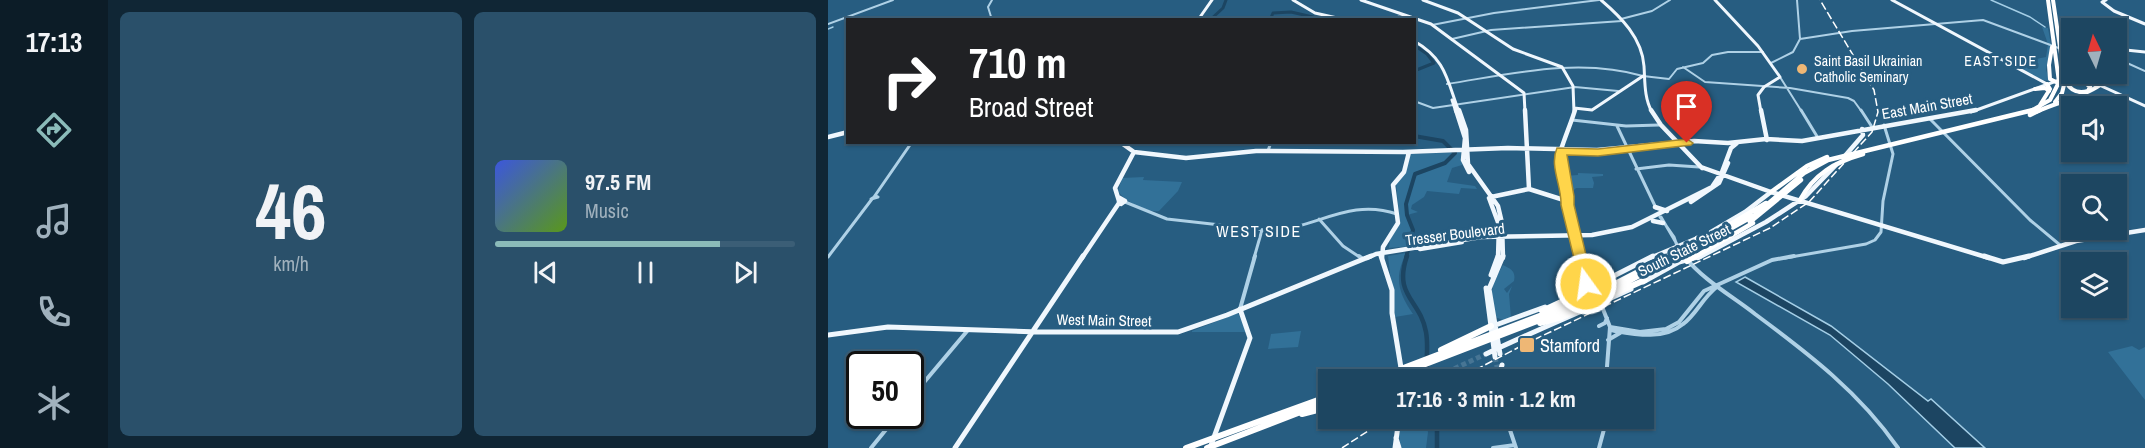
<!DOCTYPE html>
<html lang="en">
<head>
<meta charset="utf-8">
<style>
	body { margin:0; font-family:"Archivo Narrow",sans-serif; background:#2a506a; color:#f1f3f6; height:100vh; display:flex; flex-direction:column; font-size:22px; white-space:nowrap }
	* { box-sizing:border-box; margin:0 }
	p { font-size:20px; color:#a0b1bd }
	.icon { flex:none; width:33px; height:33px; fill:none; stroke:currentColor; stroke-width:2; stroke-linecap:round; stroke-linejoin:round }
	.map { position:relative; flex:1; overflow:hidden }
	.drawer { display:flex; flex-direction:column; gap:12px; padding:12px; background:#102635; width:720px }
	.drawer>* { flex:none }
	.banner { position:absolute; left:18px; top:18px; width:570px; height:126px; border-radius:0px; box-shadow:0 2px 4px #0004,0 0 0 2px #3b5e76; background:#202124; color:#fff; overflow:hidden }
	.needle { width:39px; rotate:355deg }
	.tools { position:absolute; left:1233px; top:18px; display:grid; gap:12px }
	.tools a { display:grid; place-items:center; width:66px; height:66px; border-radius:0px; background:#1d4661; box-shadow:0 2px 4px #0004,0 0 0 2px #3b5e76; font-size:30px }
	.speed { position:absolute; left:18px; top:351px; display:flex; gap:12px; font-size:30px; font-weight:700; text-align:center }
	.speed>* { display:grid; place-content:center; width:78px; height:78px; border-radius:50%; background:#1d4661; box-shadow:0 2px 4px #0004,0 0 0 2px #3b5e76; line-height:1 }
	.speed .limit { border:3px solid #111; border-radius:9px; background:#fff; color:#111 }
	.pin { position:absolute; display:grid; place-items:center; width:51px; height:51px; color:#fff; margin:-62px -26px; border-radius:50% 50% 50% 0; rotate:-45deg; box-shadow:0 0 6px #0007 }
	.pin .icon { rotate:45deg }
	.me { position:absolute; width:66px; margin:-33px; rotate:346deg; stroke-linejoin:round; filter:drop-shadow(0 0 4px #0008) }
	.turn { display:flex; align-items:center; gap:21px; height:126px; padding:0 24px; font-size:27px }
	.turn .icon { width:78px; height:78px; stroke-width:2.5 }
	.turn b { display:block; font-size:42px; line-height:51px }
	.drawer .card { flex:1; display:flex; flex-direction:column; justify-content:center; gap:9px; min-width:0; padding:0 21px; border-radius:9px; background:#2a506a }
	.drawer .dial { align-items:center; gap:0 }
	.dial b { font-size:78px; line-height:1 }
	.song { display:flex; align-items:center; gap:18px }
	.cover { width:72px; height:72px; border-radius:9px; background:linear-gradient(135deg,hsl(230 70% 55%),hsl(90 70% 35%)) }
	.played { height:6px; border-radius:3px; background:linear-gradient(90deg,#8bbbb9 75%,#3b5e76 75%) }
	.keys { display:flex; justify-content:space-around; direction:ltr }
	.drawer .tiles { flex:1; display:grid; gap:12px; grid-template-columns:repeat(2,1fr) }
	.trip { position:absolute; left:490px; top:369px; width:336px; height:60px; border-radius:0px; background:#1d4661; box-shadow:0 2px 4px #0004,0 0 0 2px #3b5e76; font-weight:800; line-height:60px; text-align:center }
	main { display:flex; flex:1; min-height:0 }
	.menu { display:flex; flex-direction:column; width:108px; justify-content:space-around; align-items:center; background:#0c1c27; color:#a0b1bd }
	.menu .icon { width:42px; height:42px }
	.menu .on { color:#8bbbb9 }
	.menu b { font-size:27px; color:#f1f3f6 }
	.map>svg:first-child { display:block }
</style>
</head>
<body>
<main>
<nav class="menu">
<b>17:13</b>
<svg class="icon on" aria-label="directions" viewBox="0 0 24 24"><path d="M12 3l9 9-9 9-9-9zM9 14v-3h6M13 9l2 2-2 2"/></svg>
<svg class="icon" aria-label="music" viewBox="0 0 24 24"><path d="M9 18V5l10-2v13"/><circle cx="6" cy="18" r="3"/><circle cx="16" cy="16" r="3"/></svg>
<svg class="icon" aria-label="phone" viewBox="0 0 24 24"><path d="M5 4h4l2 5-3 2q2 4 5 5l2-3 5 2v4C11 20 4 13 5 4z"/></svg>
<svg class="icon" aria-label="climate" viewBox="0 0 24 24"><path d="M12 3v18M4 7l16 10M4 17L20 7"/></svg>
</nav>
<section class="drawer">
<div class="tiles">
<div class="card dial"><b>46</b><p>km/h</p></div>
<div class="card">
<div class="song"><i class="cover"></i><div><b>97.5 FM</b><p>Music</p></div></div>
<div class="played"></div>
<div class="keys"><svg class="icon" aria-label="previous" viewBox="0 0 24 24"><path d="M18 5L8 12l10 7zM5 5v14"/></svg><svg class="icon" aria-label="pause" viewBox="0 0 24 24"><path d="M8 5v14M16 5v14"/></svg><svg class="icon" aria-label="next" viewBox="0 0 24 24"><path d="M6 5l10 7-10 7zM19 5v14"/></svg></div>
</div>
</div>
</section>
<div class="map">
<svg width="1317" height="448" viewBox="0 0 1317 448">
	<rect width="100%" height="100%" fill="#275d81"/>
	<path fill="#327198" d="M1214 27 1220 28 1223 45 1218 70 1222 81 1213 80 1182 64 1218 57 1220 44Z
		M633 152 634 165 624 168 619 182 647 186 649 189 633 188 631 194 599 191 596 197 584 205 583 209 590 212 579 215 585 227 583 246 561 248 562 240 572 223 568 183 582 154Z
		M750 173 775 174V176L764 177 766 183 765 188H748L746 190 740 188 736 176 750 175Z
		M316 177 315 180 354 182 350 191 331 211C319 213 296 201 290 191L294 178Z
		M578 253C566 278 570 292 585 314L567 317 560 256Z
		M675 265C683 269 688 271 686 281L676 289 679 293 684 286 681 294 683 318 675 320 667 317C662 289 662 288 675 265Z
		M410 313 419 332H364V331Z
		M473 331 470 347 440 349 443 334Z
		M1304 346 1311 350 1317 347V400L1280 352Z
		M573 419H596L600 432 598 448H573L570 430Z"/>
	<path fill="#1c4562" stroke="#a4cee6" stroke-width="1.5" d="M917 277 1003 326 1100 401 1103 399 1157 448H1127L1060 384 1002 335 908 282Z"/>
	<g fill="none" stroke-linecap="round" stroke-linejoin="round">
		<path stroke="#a4cee6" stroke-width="1.5" d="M1163 0 1202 17 1217 27
			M0 29 5 27
			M1236 34 1244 37"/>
		<path stroke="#1c4562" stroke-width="3" d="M382 20 395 8 398 0
			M442 20 445 13 463 12 498 20
			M586 45 599 54 606 63 586 71"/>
		<path stroke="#1c4562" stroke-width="4" d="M578 258 585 230 579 215 578 204 587 174 617 163 627 153 615 141 586 136"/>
		<path stroke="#1c4562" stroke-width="4.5" d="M579 256C565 296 592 299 598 332 601 348 597 364 599 380
			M609 418V448"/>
		<path stroke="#477594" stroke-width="5" stroke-dasharray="5 3" stroke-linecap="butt" d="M667 357 669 367
			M619 372 658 354"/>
		<path stroke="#afd1e6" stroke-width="2" d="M164 0 160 7 164 20
			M793 19 824 11 842 0
			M0 24 65 0
			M604 25 666 13 771 0
			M624 39 663 30 794 21
			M972 39 1024 31 1155 20 1244 53
			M1288 58 1317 71
			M943 63 965 52 972 39 969 0
			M855 67 877 82 962 88 1020 98 1026 101 1034 112
			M815 76 841 79 849 69 875 63 884 55 900 52H935
			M952 77 974 112
			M619 84C683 74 751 57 815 76
			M586 101 605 108 747 87 790 91"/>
		<path stroke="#afd1e6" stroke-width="3" d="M973 110 990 138
			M1033 110 1044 127
			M1102 119 1202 220 1232 245
			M744 120 798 126 831 125
			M789 126 828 208
			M440 151 443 142
			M808 169 841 165 871 167
			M48 196 50 197 43 199Z
			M46 197 84 142
			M297 202 339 219 446 231C491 226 523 198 569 214
			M832 217 846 237 849 246
			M833 217 850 246
			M491 219 515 246 533 258
			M853 252 857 258
			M0 257 44 199
			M426 258 434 230
			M957 258 1038 244 1047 240 1053 232 1055 201 1065 154 1056 125"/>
		<path stroke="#afd1e6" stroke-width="4" d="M531 256 535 259
			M856 256C875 280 904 296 927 314 981 354 1032 393 1070 448
			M773 304 782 327 778 380
			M412 309 427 256
			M771 326 777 323 779 318
			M782 327 812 332 838 329 851 322 876 291 944 260 966 256
			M782 330C805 334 835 341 855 324 868 315 874 298 890 286
			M780 340 792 333
			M82 399 140 330
			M678 418 688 448
			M43 448 69 416
			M665 448 687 445
			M771 448 779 418"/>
		<path stroke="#f0f7fd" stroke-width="3" d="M465 0 487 13 518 20
			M533 0 603 24 696 93 697 112
			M595 0 630 13 685 49 734 67 745 86 746 112
			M773 0C793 17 814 38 816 66 817 81 816 98 824 112
			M887 0 930 46 952 77 936 87 930 95 933 112
			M1064 0 1219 84
			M1278 0 1274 2 1286 11 1317 24
			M370 20 384 0
			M557 20 577 16
			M586 41C618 59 619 80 631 112
			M1288 49 1317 52
			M1247 74 1317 106
			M624 100 628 112
			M746 108 764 110 815 76
			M1143 112 1248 74"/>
		<path stroke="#f0f7fd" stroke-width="4.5" d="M628 110 637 138 635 160 641 172
			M631 110 638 130 640 164 670 206 674 223 675 258
			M697 110 701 189
			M747 110C744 121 730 154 730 161L752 258
			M823 110 833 125 874 168
			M933 110 939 140
			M0 137 20 132
			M292 142 306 152 358 158 428 151 575 152 680 148 769 150 866 141 900 143 938 139 974 141 1148 110
			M1016 157 1035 135 1034 129
			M873 167 943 192 1161 258
			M290 197 297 201 293 204 291 202
			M663 197 701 189 739 201
			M661 198 671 225 670 258
			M291 201 287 188 306 152
			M863 202 891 183 900 163
			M827 207 839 211
			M825 221 835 223
			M883 232 917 212 943 192
			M592 249 634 242
			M254 258 291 203
			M539 258 548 254 653 237 764 235 804 227 884 187 894 172 903 148 909 143
			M554 258 555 247 570 223 565 185 576 172 581 152
			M822 258 872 237
			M870 258 938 222 978 196 1008 165
			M1196 258 1248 241 1317 230"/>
		<path stroke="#f0f7fd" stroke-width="5" d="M553 256 564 290V313L575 380
			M752 256 757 280 767 297
			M1156 256 1175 262 1201 256
			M663 275 670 256
			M815 282 851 262 873 256
			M658 288 667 357
			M760 289 825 256
			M665 326 717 307
			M0 335 60 327 211 332H350L399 315 543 256
			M658 354C706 331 755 311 803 289
			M672 354 661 289 675 256
			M671 375 674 365
			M605 380 619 372
			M568 438 571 448
			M127 448 255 256
			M382 448 422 338 412 309
			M567 448 571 418"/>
		<path stroke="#fff" stroke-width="4" d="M1225 0 1237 81 1234 93 1227 102
			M1224 47 1221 65 1222 79 1228 82
			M1238 78 1253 80 1261 86
			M1238 82C1243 91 1250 94 1260 91L1264 82
			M1207 89 1217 88 1221 91
			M1212 105 1222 89 1219 84
			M1201 112 1222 100 1231 82 1220 0
			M1208 112C1229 102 1253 98 1272 85"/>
		<path stroke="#fff" stroke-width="4.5" d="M1202 115 1212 110
			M943 192 979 166 999 157
			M972 200C986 174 1007 162 1035 154
			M922 222 973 180
			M869 238 891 231 938 203
			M838 258 893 234 927 215 976 173 1000 160 1205 110
			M865 258 925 223"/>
		<path stroke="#fff" stroke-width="6" d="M859 261 867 256
			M714 311 761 289
			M712 323 734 317 817 280
			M613 350 663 326
			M544 380 764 296 841 256
			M556 380 764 300 838 261
			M474 414 501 407
			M358 448 501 396
			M379 448 501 401"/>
		<path stroke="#fff" stroke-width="1.5" stroke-dasharray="8 3" stroke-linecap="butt" d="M628 380 697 344 942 228 981 202 1044 132 1050 112 1046 90 992 0
			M514 448 560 418"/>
	</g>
	<path fill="#ffd54a" stroke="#a68a30" stroke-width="1.5" d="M859 139 865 143 863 145 770 156 739 155 746 196V205L765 284 763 287H753L733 205C734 186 721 166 729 148L770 149Z"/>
	<g fill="#eeb775" stroke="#275d81" stroke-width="2">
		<circle cx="974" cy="69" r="6"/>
		<rect x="691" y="337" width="16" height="16" rx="3"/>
	</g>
	<g text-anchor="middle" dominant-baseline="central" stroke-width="6" stroke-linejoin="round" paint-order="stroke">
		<g font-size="14" fill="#fff" stroke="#275d81" text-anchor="start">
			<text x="986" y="61">Saint Basil Ukrainian<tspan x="986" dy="16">Catholic Seminary</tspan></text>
		</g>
		<g font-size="14" letter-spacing="1.5" fill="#fff" stroke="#275d81">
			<text x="1173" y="61">EAST SIDE</text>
		</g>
		<g font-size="15" fill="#fff" stroke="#275d81">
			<text transform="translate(1099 106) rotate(-10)">East Main Street</text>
			<text transform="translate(627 234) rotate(-7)">Tresser Boulevard</text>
			<text transform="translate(856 250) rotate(-26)">South State Street</text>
			<text transform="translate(276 320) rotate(1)">West Main Street</text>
		</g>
		<g font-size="16" letter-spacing="1.5" fill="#fff" stroke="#275d81">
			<text x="431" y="231">WEST SIDE</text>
		</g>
		<g font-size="18" fill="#fff" stroke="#275d81" text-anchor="start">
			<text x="712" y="345">Stamford</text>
		</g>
	</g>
</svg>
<div class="tools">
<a><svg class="needle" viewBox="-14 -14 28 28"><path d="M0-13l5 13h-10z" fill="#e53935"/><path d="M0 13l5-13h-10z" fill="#a0b1bd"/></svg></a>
<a><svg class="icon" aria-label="sound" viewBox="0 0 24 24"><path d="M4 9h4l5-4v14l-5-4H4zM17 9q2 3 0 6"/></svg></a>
<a><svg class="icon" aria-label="search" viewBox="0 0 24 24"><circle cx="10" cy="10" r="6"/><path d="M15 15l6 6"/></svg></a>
<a><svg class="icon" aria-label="layers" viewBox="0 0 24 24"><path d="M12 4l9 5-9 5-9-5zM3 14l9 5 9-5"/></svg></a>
</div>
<div class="speed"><div class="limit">50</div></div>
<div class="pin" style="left:859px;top:143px;background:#d93025"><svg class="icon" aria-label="arrive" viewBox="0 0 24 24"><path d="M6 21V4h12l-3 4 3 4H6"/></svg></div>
<svg class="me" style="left:758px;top:284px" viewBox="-20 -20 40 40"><circle r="17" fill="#ffd54a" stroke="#fff" stroke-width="3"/><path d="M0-11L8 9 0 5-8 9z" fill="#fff"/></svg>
<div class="trip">17:16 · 3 min · 1.2 km</div>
<div class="banner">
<div class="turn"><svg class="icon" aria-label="right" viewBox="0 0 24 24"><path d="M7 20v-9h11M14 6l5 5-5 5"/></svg><div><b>710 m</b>Broad Street</div></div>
</div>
</div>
</main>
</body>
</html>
